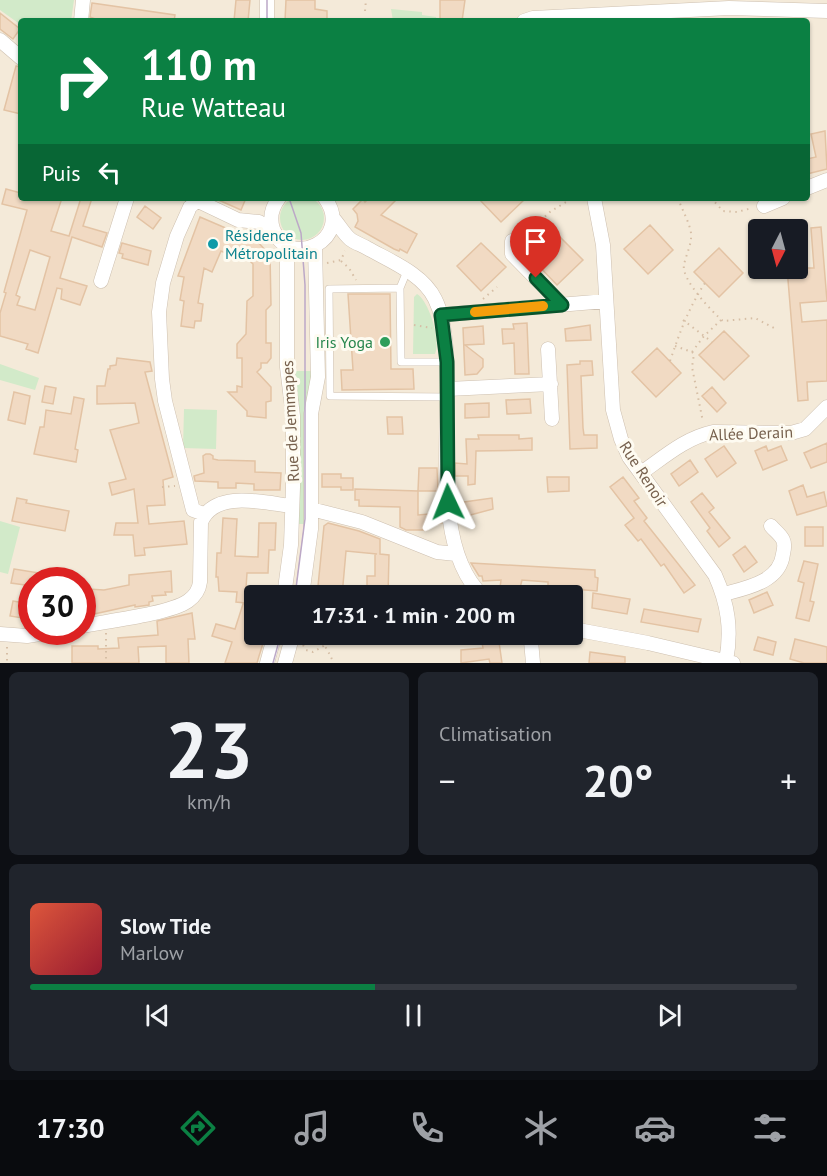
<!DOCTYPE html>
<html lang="fr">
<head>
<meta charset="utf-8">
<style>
	body { margin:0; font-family:"PT Sans",sans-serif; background:#20242c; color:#f1f3f6; height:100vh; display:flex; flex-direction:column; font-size:22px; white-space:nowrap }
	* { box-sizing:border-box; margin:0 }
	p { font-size:20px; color:#9ea1a6 }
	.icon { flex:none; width:33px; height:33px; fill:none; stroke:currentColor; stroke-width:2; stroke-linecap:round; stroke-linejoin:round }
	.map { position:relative; height:663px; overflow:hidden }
	.details { display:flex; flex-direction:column; gap:9px; padding:9px; background:#0d0f14; flex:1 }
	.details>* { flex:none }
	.guide { position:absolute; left:18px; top:18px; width:792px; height:183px; border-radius:6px; box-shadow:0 2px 4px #0004; background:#0b8043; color:#fff; overflow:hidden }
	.needle { width:39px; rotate:186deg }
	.tools { position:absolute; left:748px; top:219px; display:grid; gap:12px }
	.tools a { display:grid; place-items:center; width:60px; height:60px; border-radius:6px; background:#171b24; box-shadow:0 2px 4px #0004; font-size:30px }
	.speed { position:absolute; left:18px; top:567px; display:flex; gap:12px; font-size:30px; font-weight:700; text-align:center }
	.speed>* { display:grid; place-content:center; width:78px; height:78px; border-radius:50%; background:#171b24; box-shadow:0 2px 4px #0004; line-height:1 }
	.speed .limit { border:9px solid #d22; background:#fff; color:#111 }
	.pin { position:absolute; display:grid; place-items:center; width:51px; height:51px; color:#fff; margin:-62px -26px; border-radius:50% 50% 50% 0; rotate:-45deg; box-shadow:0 0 6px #0007 }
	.pin .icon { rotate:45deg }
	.me { position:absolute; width:66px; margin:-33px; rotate:358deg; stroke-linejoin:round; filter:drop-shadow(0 0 4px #0008) }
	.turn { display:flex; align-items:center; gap:21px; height:126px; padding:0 24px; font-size:27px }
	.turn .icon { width:78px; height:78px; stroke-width:2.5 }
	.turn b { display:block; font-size:42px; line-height:51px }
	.then { display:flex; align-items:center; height:57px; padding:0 24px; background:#0003; gap:12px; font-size:22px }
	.big { font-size:45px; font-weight:800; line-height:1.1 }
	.details .tile { flex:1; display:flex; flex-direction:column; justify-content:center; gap:9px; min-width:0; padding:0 21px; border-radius:9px; background:#20242c }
	.details .dial { align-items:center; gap:0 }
	.dial b { font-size:78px; line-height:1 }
	.song { display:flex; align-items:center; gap:18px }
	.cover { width:72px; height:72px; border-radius:9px; background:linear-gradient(135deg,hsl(10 70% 55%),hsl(350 70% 35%)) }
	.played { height:6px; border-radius:3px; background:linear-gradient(90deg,#0b8043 45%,#363941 45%) }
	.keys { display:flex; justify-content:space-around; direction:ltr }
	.heat { display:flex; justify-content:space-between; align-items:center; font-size:33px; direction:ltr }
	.details .tiles { flex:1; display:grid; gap:9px; grid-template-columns:1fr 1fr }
	.tile:last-child { grid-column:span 2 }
	.trip { position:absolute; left:244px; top:585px; width:339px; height:60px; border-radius:6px; background:#171b24; box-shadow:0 2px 4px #0004; font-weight:800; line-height:60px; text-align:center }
	.tab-bar { display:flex; height:96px; justify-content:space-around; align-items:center; background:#090b0e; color:#9ea1a6 }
	.tab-bar .icon { width:42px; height:42px }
	.tab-bar .selected { color:#0b8043 }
	.tab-bar b { font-size:27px; color:#f1f3f6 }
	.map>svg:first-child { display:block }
</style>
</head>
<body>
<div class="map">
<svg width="827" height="663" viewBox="0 0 827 663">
	<rect width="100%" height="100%" fill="#fcf7eb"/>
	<path fill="#f4ead9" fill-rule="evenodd" d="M0 0H827V663H0ZM21 21H807V198H21ZM759 230H798V268H759ZM32 580H82V632H32ZM255 596H573V634H255Z"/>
	<path fill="#d2eac9" d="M0 0H74L71 21H21V25L0 10Z
		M391 9 422 12V15L436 17 437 21H393Z
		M280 218a22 22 0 1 1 44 0a22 22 0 1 1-44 0Z
		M417 294C429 301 441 340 435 354H413L414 297Z
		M0 364 39 378 35 390 0 380Z
		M289 371H313L309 524H295Z
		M184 409 217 410 216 449 183 448Z
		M0 521 20 527 8 574 0 572Z"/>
	<path fill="#f1dac3" stroke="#e3c3a4" stroke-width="1.5" fill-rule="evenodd" d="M236 0H250L248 21H234Z
		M286 0H315V9L327 11V21H285Z
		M440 0H465L462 21H440Z
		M92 3 175 15 174 21 98 20 90 17Z
		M0 13 20 29 13 39 0 29Z
		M16 66 21 67V114L4 110Z
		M825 131 827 169 807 174V159L816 157 811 134Z
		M6 189 21 193V198H62L51 231 69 236 81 198H92L83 226 107 233 102 247 72 237 60 278 87 286 80 305 61 299 62 289 57 288 38 353 26 349 28 344 0 336V313L6 293 4 292 27 210 2 204ZM30 250 50 257 35 310 17 305 20 297 16 295Z
		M214 198H246L241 210Z
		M369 198H398L381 215 417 234 407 253 400 249 399 251 394 249 355 227 358 221 357 214 353 209 363 199 365 202Z
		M478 198H526L501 222Z
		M145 206 161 218 153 229 137 217Z
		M200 217 235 232V239H255L270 255 271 305 266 310V343H271V358L267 363H261V368L257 372 271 387V401L266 402V418L247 416V411L228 392H237V386L242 387V358H237V344L246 334 247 301 253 296V264L235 247V257L221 251 212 272 204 268 198 303 203 304 201 321H195L194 328 181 326 184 301 180 300 184 277 178 276Z
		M650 225 673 250 648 274 624 249Z
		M821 227 827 301 800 303 802 322 827 320V381L807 382 808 400 798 401 787 268H814L811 228Z
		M558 235 583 260 557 285 533 260Z
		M122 243 151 251 148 265 122 258 123 254 119 253Z
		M481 243 506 267 481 291 457 266Z
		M719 248 743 273 719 297 694 272Z
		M348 294H390L391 369H413L414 389 342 390 341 370H353Z
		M527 323 529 374H515L514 343 503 344 502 329H514L513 324Z
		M590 325 591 340 566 341 565 329Z
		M483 326 484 344 465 345 483 359V367L477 374 465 375 463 328Z
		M724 331 749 356 724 380 699 355Z
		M657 348 681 373 656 397 632 372Z
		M117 358 150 362 152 371 145 372 173 477 163 480 165 505 147 506 149 524 184 521 187 544 144 548 145 555 135 556 133 535H114L116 523H138L134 489 112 495 109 483 126 479 110 430 139 423 135 403 97 404V386H105L108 369H110V366L116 365Z
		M580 361H592L593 375 581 376 583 428 584 435H597V448L570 449 567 365 580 364Z
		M45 386 56 388 53 404 42 402Z
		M712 387 726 403 717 412 702 396Z
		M14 392 30 396 25 424 8 420Z
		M74 397 84 399 75 449 78 450 76 462 34 454 40 427H44L46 410 71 414Z
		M530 399 531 413 507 414 506 400Z
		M489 403V417L465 418V404Z
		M387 417H402L403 434H388Z
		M478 435H519V439L532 438V450L476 451 475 484 468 485V476H455V463L467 464 466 439H479Z
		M827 443V462L811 468 804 453Z
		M724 446 736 463 717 477 705 459Z
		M766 446 768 451 781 446 787 460 763 470 755 451Z
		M206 454H210L213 456V459L218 460 255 461V472L281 473 280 490H254V484L236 483V488H218V482L195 481 194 476 204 473 203 456Z
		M690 460 698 472 679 486 671 474Z
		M419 468H437L438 491H418Z
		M322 474H341V478H353V490H341V487H322Z
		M547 477H569V491L548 492Z
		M623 477 639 498 634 501 647 518 644 521 695 585 684 593 664 564 661 566 641 539 638 541 625 525 634 518 610 487Z
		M803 485 807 497 824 492 827 506 797 515 789 491Z
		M355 489 418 491V515L440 513 442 523 427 526V530H406L400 527V507L359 506V500H355Z
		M702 493 714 508 709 512 730 538 719 547 707 531 710 528 691 502Z
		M17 498 27 500 26 503 69 511 65 531 12 521Z
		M492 498 493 509 459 518 457 503Z
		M223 518 237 519 235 556 258 557 259 523H276L275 550H269L268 573H247L245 603 236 602 237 592 219 591 218 577H216L217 553H221Z
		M328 523 359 531 380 539V554L389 555 388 596H367V576H375V554H377L346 551 342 596H317L324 526Z
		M805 527H823V546H805Z
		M745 546 757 562 744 572 733 555Z
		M804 561 818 564 810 601 814 602 809 621 796 618 804 583 798 581Z
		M471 563 595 570V577L598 578 597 591 548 587V582L522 580 518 596H499L501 580 483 581 482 576H479Z
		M14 569 52 575 51 580H32V586L11 583Z
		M171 571 172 592H165L166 595 152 596 153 601 149 602V605L135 607V605L85 616 88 589 104 590 129 585V575Z
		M767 592 773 605 754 613 749 600Z
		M593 593 630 599 627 614 592 608Z
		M13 601 30 604 28 619 10 616Z
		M243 604H255V634H266L259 656 257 663H225L232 642 212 636 216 624 235 629Z
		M644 609 701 619 698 632 641 622Z
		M192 613 195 639H188L189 663H166V646L138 647 139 663H72V646H98V649L119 648 118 638 158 635 157 621Z
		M498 635 502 663H490L489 659 461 663V650L483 648 481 637Z
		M758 637 776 642 773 655 754 650Z
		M795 639 827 647V663H804L790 659Z
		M590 652 625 657V663H589Z"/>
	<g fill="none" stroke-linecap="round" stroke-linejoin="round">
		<g stroke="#cec0b0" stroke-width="8">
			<path id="lane" d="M407 271 400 288 401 362H447
				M400 288 329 289 330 396 448 397"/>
		</g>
		<g stroke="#cec0b0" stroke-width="15">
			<path id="street" d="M267 0V21
				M81 21 83 0
				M524 21 533 18 729 8 827 11
				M0 40 21 58
				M807 188 827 180
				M192 198 238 220 259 222 275 233
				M279 198C272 207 269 217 273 229 288 271 355 240 325 198
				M594 198 603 245 613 410 621 439 629 457 715 575C728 604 732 630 726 661
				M196 201 190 207 177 236 163 283 159 312 162 379 165 401 193 510 204 514
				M764 206 783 198
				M333 218C339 225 344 234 350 239 355 243 362 245 367 248 390 261 423 274 435 299 443 315 444 331 446 348 453 417 428 546 483 596
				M512 241V254L562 305
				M101 281 127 198
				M441 315 606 301
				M548 349 552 419
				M448 389 551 384
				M641 473C664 457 685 438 713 432L791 433 805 429 827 407
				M311 509 362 522 437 552 456 554
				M724 594C746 588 780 582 783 554 784 550 785 544 783 540 781 535 774 530 771 526
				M284 596 291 545 293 487V416L287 367V246
				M302 596 311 529V414L318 377 315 246
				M82 626C108 621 169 614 188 601 195 596 199 591 200 582L201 522C215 489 265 503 292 506
				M573 629 648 643 733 663
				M0 634 27 636 52 632
				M526 634 531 641 533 663
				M267 663 275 634
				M285 663 293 634"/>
		</g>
		<path stroke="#d6bea5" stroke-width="2" stroke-dasharray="1.5 4.5" stroke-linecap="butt" d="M365 11 366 0
			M678 198C682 210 689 221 691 233 692 245 686 254 684 265 681 279 712 312 723 321L755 318 776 329
			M711 198 723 211 737 212 752 208
			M523 237 551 211 573 198
			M341 261 349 268 356 280
			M327 263 341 260 345 251
			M483 299 497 287
			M683 320 712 342
			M414 325 432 328
			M675 346 692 352 704 336 721 320
			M692 352 694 354 692 367 703 422
			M670 361C680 332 688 309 705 283
			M162 487 175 486
			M106 633V663
			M305 637C324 638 326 648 334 663
			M303 645 306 650 313 652 325 645
			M7 647V663"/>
		<use href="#lane" stroke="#fff" stroke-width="7"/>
		<use href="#street" stroke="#fff" stroke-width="14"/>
		<path stroke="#bca8c7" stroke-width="1.5" d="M267 0V21
			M289 198 301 233 305 285V519L295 596
			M273 663 281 634"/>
	</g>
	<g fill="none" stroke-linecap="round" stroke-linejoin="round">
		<g stroke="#07532c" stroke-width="15">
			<path id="route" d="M448 502 447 362 441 315 562 305 536 278"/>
		</g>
		<use href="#route" stroke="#0b8043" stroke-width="10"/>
		<path stroke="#f59e0b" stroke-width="10" d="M475 312 543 306"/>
	</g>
	<circle fill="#0f9aa8" stroke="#fefbf1" stroke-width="2" cx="213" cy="244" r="6"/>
	<circle fill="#2e9e5b" stroke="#fefbf1" stroke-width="2" cx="385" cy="342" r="6"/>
	<g text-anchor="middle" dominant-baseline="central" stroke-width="6" stroke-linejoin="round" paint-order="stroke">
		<g font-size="16" fill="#0d838f" stroke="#fefbf1" text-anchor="start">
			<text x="225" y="235">Résidence<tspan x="225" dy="18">Métropolitain</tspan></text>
		</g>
		<g font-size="16" fill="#27864d" stroke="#fefbf1" text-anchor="end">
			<text x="373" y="342">Iris Yoga</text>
		</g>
		<g font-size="16" fill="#77614e" stroke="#fefbf1">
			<text transform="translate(290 421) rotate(-93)">Rue de Jemmapes</text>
			<text transform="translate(751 433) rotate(-2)">Allée Derain</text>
			<text transform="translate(644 474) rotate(57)">Rue Renoir</text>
		</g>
	</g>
</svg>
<div class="tools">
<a><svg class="needle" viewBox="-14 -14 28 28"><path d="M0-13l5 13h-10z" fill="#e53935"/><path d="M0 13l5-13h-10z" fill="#9ea1a6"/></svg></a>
</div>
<div class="speed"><div class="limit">30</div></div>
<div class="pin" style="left:536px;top:278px;background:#d93025"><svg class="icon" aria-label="arrive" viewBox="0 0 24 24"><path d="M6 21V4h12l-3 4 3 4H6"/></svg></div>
<svg class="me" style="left:448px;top:502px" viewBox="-20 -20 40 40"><path d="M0-17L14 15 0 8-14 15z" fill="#0b8043" stroke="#fff" stroke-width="4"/></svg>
<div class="trip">17:31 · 1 min · 200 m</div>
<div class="guide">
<div class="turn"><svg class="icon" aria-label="right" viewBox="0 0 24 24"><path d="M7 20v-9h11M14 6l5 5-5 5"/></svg><div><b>110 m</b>Rue Watteau</div></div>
<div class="then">Puis<svg class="icon" aria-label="left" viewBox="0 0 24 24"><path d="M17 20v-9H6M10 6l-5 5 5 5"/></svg></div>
</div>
</div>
<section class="details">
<div class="tiles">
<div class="tile dial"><b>23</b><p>km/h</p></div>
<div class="tile"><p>Climatisation</p>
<div class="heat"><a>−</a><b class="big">20°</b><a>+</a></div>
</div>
<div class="tile">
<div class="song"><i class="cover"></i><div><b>Slow Tide</b><p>Marlow</p></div></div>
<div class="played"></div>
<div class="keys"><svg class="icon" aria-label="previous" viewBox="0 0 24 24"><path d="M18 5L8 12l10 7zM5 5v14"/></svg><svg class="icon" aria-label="pause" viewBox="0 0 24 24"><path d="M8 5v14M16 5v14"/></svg><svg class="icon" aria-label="next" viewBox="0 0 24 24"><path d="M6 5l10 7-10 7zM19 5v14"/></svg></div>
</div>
</div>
</section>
<nav class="tab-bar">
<b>17:30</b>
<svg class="icon selected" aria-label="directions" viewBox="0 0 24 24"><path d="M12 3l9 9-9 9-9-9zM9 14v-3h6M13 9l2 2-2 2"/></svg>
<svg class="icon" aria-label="music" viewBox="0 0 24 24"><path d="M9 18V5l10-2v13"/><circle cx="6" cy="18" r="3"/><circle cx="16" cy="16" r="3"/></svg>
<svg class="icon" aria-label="phone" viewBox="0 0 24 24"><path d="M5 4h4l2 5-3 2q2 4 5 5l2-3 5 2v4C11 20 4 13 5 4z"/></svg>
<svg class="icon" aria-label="climate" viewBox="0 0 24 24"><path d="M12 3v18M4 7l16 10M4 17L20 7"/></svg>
<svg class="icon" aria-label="car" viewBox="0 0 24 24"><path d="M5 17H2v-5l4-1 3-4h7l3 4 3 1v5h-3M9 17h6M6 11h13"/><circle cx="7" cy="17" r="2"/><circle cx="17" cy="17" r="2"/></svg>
<svg class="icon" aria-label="filters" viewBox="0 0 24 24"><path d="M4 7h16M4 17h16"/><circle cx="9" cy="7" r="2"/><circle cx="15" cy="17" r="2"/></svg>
</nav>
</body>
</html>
